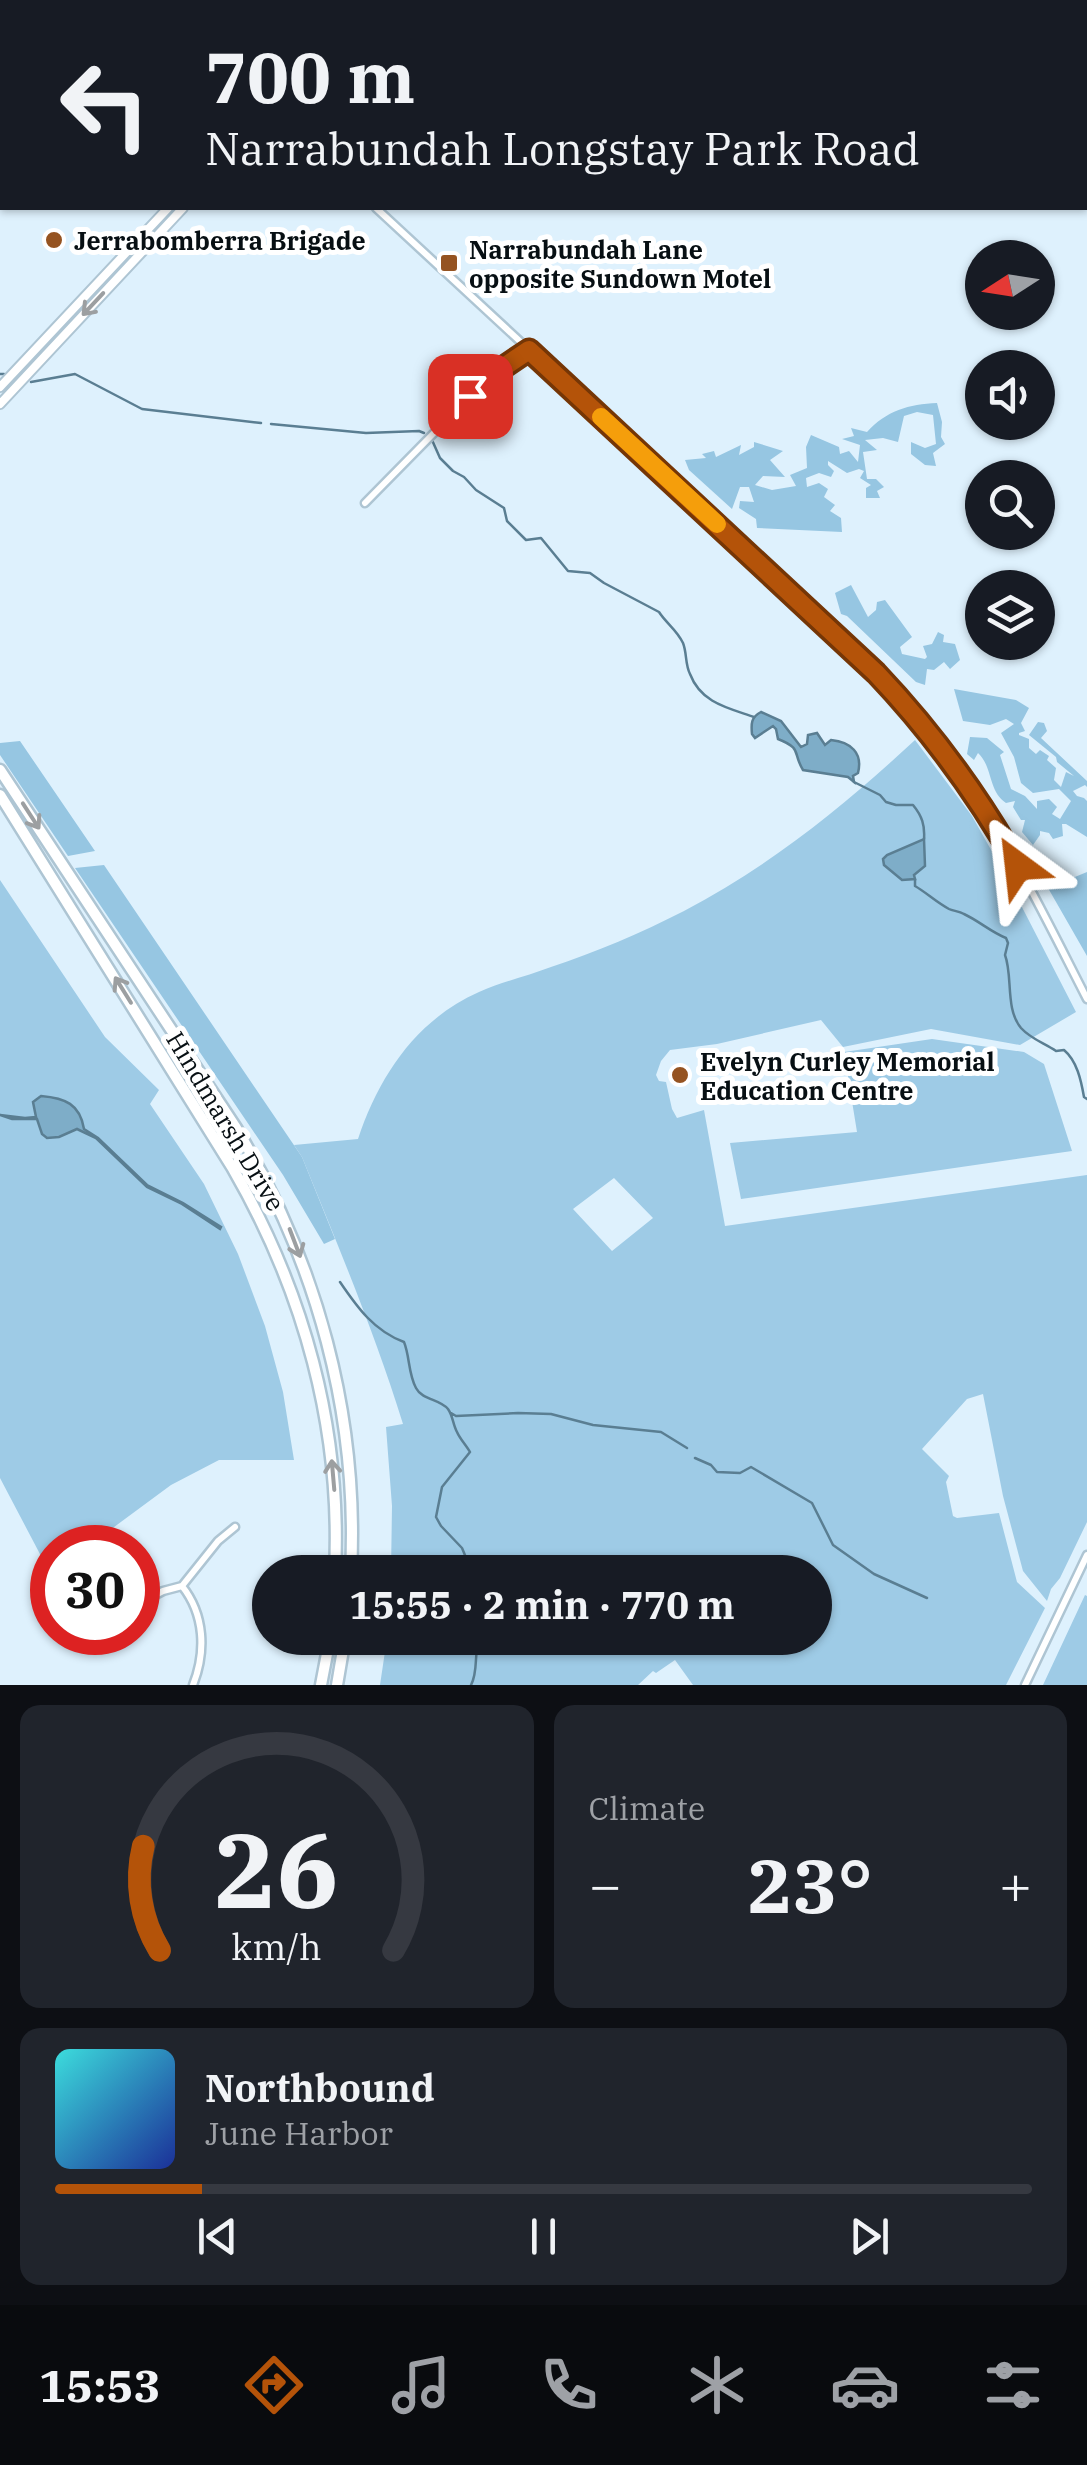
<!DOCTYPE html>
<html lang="en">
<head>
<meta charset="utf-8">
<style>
	body { margin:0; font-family:"IBM Plex Serif",serif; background:#20242c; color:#f1f3f6; height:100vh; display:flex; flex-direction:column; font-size:38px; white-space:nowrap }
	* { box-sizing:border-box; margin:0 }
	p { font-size:32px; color:#9ea1a6 }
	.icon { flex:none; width:55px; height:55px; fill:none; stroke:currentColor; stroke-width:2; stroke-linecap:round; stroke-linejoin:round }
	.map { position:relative; height:1685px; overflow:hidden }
	.panel { display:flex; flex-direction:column; gap:20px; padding:20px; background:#0d0f14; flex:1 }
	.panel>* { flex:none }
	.hud { position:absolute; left:0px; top:0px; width:1088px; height:210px; box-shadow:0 2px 8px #0004; background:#171b24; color:#f1f3f6; overflow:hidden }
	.needle { width:65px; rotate:258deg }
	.controls { position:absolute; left:965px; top:240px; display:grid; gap:20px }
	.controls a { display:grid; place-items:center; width:90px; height:90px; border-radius:50%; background:#171b24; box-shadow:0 2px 8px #0004; font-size:50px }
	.speed { position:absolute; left:30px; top:1525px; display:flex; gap:20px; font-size:50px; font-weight:700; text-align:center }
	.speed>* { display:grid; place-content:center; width:130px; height:130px; border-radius:50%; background:#171b24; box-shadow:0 2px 8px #0004; line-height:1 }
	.speed .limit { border:15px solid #d22; background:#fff; color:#111 }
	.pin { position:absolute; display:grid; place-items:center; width:85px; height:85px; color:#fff; margin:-42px; border-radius:20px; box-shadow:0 5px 15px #0006 }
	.me { position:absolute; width:110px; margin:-55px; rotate:330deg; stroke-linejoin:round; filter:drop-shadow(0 0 8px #0008) }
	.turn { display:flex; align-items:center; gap:35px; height:210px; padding:0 40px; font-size:45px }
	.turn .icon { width:130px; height:130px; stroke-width:2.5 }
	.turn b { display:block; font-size:70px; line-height:85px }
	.big { font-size:75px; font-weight:800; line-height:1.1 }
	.panel .tile { flex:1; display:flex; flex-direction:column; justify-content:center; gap:15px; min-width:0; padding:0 35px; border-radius:20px; background:#20242c }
	.panel .dial { align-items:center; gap:0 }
	.dial svg { height:260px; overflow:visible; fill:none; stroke:#363941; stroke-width:7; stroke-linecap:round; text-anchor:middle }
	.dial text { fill:#f1f3f6; stroke:none }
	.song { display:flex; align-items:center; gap:30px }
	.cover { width:120px; height:120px; border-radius:15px; background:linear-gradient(135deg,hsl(180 70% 55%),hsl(230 70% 35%)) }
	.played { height:10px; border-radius:5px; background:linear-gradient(90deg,#b45309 15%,#363941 15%) }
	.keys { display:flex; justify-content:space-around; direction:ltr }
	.heat { display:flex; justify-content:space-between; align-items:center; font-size:55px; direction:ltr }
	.panel .tiles { flex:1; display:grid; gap:20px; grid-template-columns:1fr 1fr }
	.tile:last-child { grid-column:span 2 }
	.trip { position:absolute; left:252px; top:1555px; width:580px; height:100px; border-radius:50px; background:#171b24; box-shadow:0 2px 8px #0004; font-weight:800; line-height:100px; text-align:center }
	.dock { display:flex; height:160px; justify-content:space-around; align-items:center; background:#090b0e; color:#9ea1a6 }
	.dock .icon { width:70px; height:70px }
	.dock .active { color:#b45309 }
	.dock b { font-size:45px; color:#f1f3f6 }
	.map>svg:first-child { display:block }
</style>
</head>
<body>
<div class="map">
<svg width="1087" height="1685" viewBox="0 0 1087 1685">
	<rect width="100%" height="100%" fill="#def1fd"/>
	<path fill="#9ecbe6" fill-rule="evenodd" d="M915 740 972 816 1008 880 1076 1012 1020 1045 931 1029 843 1047 821 1020 717 1044 670 1050 661 1061 656 1075 659 1081 666 1082 672 1109 677 1118 704 1110 725 1226 1087 1175V1522L1060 1578 1051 1589 1047 1601 1023 1571 1003 1496 983 1394 967 1399 922 1449 949 1476 946 1482 953 1516 957 1518 999 1513 1017 1582 1045 1608 1006 1685H693L675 1660 656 1673 653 1671 638 1685H380L387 1638H815V1572H391L392 1506 386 1427 403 1424C375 1333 338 1246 302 1157L294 1145 358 1139C379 1076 416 1020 479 992 502 982 527 976 551 967 596 952 641 933 684 911 770 866 844 806 915 740ZM614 1178 653 1218 612 1251 573 1209Z
		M0 880 105 1037 159 1090 150 1104 204 1184 238 1254 265 1326 283 1392 294 1460H219L171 1485 87 1547 52 1548 51 1575 0 1478Z
		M932 1039 1024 1052 1044 1064 1072 1151 741 1199 730 1143 857 1132 844 1052Z
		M1085 1595 1087 1596V1685H1043Z"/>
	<path fill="#96c6e2" d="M937 403 942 422 941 437 945 444 933 453 936 466 925 465 911 454V442L925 448 936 444 933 415 917 412 904 416 898 442 883 438 865 440 877 450 863 452 867 479H876L884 487 877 491 880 498H866V488L871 485 860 478 864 471 859 469 847 473 828 461V465L834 471 831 477 819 473 806 478 807 487 819 483 828 489 824 497 835 505 830 511 841 518 842 532 757 528 756 519 739 508 740 501 754 502 749 487H740L732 509 689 470 685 460 706 458 702 454 714 451 716 457 741 445 739 455 754 447V442L783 451 770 460 785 477 763 476 755 485 772 490 796 486 790 475 807 468 806 447 811 435 839 447 840 454 849 451 858 462 860 445 842 439 854 436 851 428 867 432C886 411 909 404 937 403Z
		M851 585 868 617 876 610 877 602 885 600 912 637 900 647 902 654 925 659 927 657 923 646 932 644 938 632 944 635 943 642 955 644 960 660 950 669 944 662 934 670 927 669 925 685 916 682 847 616 841 614 835 593Z
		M954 689 1016 700 1029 708 1021 723 1025 731 1019 733V735L1029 739V748L1036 754 1040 750 1049 756 1047 760 1056 768 1054 780 1061 787 1066 772 1074 776 1057 762 1056 757 1029 735 1038 722 1044 723 1047 731 1041 738 1087 781V787L1085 785 1073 791 1077 796 1084 798 1087 801V837L1066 824H1062L1063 836 1053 839 1049 833 1040 831V835L1033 845 1022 832 1025 820H1021L1013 807 1015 801 1006 803C988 791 993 767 978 753L974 760 967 754 970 737 987 738 1004 752 1000 755 1011 789 1025 796 1037 809V801L1049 799 1057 807 1052 814 1060 819 1071 801 1059 789 1033 793 1021 783 1014 757 1001 733 1014 724 1006 719 990 725 963 721Z
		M20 741 95 851 68 856 0 755V743Z
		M104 865 302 1157 335 1239 324 1244 283 1175 75 868Z
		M1087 872V956L1048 888Z"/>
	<path fill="#7eadc8" stroke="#5a7e92" stroke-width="2.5" d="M761 712 781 721 801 747 807 744 808 735 817 733 825 745 831 740C851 742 863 753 858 773L853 776 854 782 848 777 803 770C792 752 803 749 778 739L776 729 773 726 755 738 752 734C751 724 751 717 761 712Z
		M924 839 925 866 914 875 915 879 902 880 884 865 883 859 887 855Z
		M41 1096C65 1098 80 1104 84 1129L98 1138 147 1185 183 1203 221 1227 220 1229 182 1204 147 1187 96 1138 77 1129 59 1137 47 1138 42 1134 37 1119H12L0 1115 25 1118 36 1117 33 1102Z"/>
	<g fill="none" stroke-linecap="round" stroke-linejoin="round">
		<path stroke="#5a7e92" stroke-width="2.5" d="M0 374H4
			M31 382 75 374 142 409 261 423
			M271 424 366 433 419 431 424 433
			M432 440 440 458 453 471 464 477 476 490 504 508 507 521 526 540 541 538 568 571 590 573 604 583 659 612C666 623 677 630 683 643 687 653 685 664 690 674 701 703 728 708 754 717
			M854 782 880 795 886 802 896 805H913C922 816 925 825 924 839
			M915 879V886C927 893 936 902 949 909 953 911 959 911 964 914 979 921 991 932 1006 938L1008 943 1005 955C1013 976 1005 1009 1021 1028 1031 1039 1044 1043 1056 1051L1064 1050C1077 1061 1081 1080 1084 1097L1087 1099
			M340 1282C357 1307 374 1331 404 1342 410 1357 408 1373 416 1388 422 1400 440 1399 448 1409 453 1416 453 1425 457 1432 460 1439 466 1445 470 1452L442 1487 436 1517 441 1526 462 1548 472 1572
			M451 1413 456 1416 518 1413 551 1414 593 1425 661 1432 687 1448
			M695 1458 711 1465 717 1472 740 1473 751 1467 812 1503 833 1545 874 1574 927 1598
			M471 1685C479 1670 473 1653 480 1638"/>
		<g stroke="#aec5d3" stroke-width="11">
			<path id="minor" d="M221 0 222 2
				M376 208 850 647C887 683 923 721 953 763 1007 837 1046 919 1087 999
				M365 503 489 377 529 349
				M182 1586C205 1615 206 1652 193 1685
				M138 1604 163 1591 182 1586 218 1541 235 1527
				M1025 1685 1087 1555"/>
		</g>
		<g stroke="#aec5d3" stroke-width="12">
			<path id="tertiary" d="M365 2 369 0
				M0 387 168 208
				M0 404 183 208"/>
		</g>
		<g stroke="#aec5d3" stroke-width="15">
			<path id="primary" d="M0 770 236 1128C317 1262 359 1416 351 1572
				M0 795 232 1167C304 1291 342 1429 335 1572
				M321 1685 330 1638
				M337 1685 345 1638"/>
		</g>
		<use href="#minor" stroke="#fff" stroke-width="6"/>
		<use href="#tertiary" stroke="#fff" stroke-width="8"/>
		<use href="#primary" stroke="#fff" stroke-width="10"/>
	</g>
	<defs><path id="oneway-shaft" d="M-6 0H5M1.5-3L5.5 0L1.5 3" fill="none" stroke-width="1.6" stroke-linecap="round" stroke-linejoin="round" transform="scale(2.5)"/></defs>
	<g stroke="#9c9fa1">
		<use href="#oneway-shaft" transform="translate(93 304) rotate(133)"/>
		<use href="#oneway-shaft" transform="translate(31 816) rotate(57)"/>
		<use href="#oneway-shaft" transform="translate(123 990) rotate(-122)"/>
		<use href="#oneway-shaft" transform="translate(295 1243) rotate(69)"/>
		<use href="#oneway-shaft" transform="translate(333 1475) rotate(-95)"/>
	</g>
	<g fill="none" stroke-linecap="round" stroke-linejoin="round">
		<g stroke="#753606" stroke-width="25">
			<path id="route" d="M470 396 489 377 529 350 876 673C932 732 978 795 1018 866"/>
		</g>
		<use href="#route" stroke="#b45309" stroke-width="18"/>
		<path stroke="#f59e0b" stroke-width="18" d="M601 417 717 524"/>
	</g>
	<g fill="#955321" stroke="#fff" stroke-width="4">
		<circle cx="54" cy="240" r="10"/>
		<rect x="439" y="253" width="20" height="20" rx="5"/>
		<circle cx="680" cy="1075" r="10"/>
	</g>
	<g text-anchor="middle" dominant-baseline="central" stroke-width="10" stroke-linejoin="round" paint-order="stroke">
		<g font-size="25" font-weight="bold" fill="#070f13" stroke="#fff" text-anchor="start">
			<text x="74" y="240">Jerrabomberra Brigade</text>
			<text x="469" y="249">Narrabundah Lane<tspan x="469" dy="29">opposite Sundown Motel</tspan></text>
			<text x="700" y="1061">Evelyn Curley Memorial<tspan x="700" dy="29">Education Centre</tspan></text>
		</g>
		<g font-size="25" fill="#070f13" stroke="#fff">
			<text transform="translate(226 1121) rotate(59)">Hindmarsh Drive</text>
		</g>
	</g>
</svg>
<div class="controls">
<a><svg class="needle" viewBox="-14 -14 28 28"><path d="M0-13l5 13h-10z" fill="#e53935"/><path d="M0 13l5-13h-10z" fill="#9ea1a6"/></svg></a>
<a><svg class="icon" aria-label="sound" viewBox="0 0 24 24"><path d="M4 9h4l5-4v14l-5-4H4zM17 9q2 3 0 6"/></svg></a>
<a><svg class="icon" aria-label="search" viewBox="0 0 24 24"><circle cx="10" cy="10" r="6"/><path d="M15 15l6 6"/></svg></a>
<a><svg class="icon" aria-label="layers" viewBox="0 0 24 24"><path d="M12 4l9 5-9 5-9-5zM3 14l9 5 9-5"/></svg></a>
</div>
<div class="speed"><div class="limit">30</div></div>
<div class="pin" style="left:470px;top:396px;background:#d93025"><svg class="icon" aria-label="arrive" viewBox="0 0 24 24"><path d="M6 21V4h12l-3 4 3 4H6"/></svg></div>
<svg class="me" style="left:1018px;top:866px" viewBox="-20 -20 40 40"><path d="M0-17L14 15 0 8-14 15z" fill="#b45309" stroke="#fff" stroke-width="4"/></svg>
<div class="trip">15:55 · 2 min · 770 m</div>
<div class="hud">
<div class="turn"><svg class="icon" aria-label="left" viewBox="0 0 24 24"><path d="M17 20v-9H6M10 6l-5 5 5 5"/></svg><div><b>700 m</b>Narrabundah Longstay Park Road</div></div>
</div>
</div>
<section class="panel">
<div class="tiles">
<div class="tile dial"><svg viewBox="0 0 100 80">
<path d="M14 69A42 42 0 1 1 86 69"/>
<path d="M14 69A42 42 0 0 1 9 37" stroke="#b45309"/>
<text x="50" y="56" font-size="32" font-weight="700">26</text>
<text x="50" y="72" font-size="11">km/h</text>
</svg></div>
<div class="tile"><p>Climate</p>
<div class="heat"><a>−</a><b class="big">23°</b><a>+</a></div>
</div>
<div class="tile">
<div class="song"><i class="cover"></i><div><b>Northbound</b><p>June Harbor</p></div></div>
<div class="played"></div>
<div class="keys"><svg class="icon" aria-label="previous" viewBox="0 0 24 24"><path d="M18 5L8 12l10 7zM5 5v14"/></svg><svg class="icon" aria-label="pause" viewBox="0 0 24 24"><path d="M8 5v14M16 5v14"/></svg><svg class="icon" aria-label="next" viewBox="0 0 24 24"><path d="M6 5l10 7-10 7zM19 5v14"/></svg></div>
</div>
</div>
</section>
<nav class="dock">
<b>15:53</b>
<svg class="icon active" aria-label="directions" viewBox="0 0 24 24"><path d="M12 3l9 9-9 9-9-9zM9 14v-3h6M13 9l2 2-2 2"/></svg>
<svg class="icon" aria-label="music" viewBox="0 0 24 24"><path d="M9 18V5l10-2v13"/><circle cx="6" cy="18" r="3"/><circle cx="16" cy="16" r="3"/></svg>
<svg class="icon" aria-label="phone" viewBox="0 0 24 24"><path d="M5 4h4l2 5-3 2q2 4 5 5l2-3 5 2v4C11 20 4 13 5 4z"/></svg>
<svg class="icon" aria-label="climate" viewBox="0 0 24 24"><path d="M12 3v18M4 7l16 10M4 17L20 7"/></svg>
<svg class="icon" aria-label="car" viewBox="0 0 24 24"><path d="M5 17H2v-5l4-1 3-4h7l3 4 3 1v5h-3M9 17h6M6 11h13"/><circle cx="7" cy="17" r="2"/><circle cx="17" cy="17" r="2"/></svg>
<svg class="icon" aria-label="filters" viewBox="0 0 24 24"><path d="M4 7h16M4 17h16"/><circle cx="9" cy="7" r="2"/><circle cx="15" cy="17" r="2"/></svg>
</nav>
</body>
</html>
